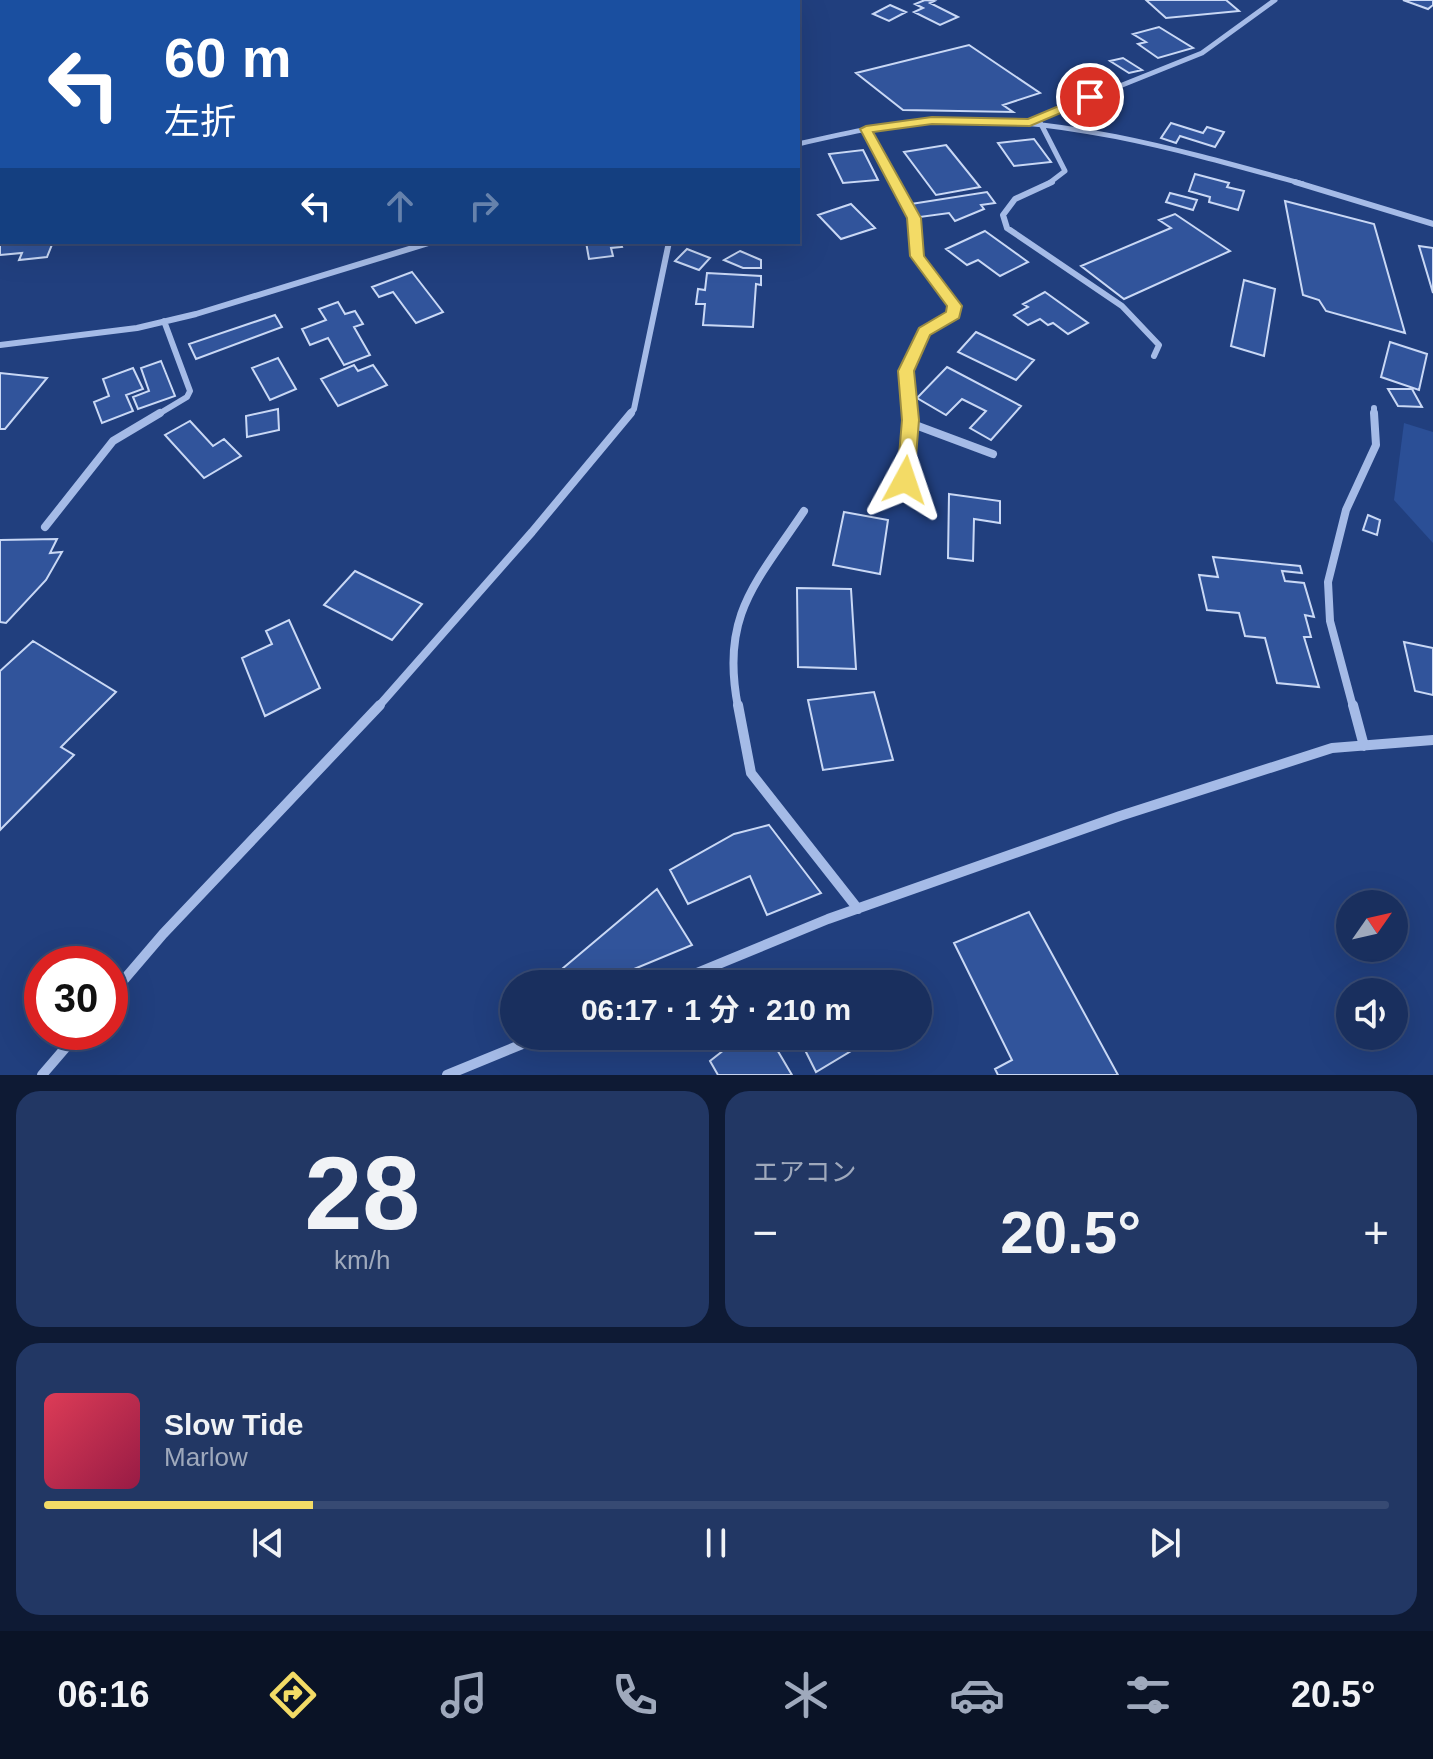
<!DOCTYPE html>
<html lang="ja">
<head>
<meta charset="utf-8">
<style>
	body { margin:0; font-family:Helvetica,"Noto Sans JP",sans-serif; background:#223764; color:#f1f3f6; height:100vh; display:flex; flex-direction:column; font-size:30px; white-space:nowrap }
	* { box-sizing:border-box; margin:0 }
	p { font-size:26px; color:#9fa9bc }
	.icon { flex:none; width:44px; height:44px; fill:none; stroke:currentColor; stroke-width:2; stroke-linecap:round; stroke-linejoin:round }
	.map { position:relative; height:1075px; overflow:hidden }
	.details { display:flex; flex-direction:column; gap:16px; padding:16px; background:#0e1a34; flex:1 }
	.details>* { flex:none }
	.top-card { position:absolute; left:0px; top:0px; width:800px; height:244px; box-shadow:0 8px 32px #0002,0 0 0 2px #374a73; background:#1a4fa0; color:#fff; overflow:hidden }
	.needle { width:52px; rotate:56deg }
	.buttons { position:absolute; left:1336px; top:890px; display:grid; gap:16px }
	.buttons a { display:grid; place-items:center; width:72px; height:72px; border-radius:50%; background:#192f5e; box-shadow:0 8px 32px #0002,0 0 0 2px #374a73; font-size:40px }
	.speed { position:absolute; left:24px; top:946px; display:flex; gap:16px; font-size:40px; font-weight:700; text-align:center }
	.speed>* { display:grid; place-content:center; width:104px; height:104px; border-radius:50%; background:#192f5e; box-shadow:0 8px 32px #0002,0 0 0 2px #374a73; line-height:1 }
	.speed .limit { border:12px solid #d22; background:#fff; color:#111 }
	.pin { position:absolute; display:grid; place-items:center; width:68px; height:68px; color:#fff; margin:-34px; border:4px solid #fff; border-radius:50%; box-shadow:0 2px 8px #0007 }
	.me { position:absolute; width:88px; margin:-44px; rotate:5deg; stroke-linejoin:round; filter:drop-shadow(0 0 6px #0008) }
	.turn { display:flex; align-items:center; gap:28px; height:168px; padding:0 32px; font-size:36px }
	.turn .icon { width:104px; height:104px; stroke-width:2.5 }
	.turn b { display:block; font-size:56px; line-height:68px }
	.lanes { display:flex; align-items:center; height:76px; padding:0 32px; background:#0003; justify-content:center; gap:40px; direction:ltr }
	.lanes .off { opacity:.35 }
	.big { font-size:60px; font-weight:700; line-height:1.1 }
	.details .card { flex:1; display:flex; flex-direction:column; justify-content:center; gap:12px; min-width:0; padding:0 28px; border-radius:24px; background:#223764 }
	.details .dial { align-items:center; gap:0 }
	.dial b { font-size:104px; line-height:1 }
	.song { display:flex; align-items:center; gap:24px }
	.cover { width:96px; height:96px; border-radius:12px; background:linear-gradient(135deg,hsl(350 70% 55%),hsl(340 70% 35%)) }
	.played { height:8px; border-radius:4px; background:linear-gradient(90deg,#f3db66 20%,#374a73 20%) }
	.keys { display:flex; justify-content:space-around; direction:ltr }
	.heat { display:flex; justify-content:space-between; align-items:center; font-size:44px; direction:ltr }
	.details .tiles { flex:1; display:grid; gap:16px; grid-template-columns:1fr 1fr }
	.card:last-child { grid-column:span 2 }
	.trip { position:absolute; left:500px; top:970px; width:432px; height:80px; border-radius:40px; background:#192f5e; box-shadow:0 8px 32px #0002,0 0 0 2px #374a73; font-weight:700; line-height:80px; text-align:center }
	.menu { display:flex; height:128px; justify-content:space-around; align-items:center; background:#0a1326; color:#9fa9bc }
	.menu .icon { width:56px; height:56px }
	.menu .current { color:#f3db66 }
	.menu b { font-size:36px; color:#f1f3f6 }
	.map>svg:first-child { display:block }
</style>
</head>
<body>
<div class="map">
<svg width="1433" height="1075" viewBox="0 0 1433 1075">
	<rect width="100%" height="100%" fill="#213f7e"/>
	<path fill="#2b4f96" d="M1404 423 1433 432V543L1394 500Z"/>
	<path fill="#31549b" stroke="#c9d8f5" stroke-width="2" d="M925 0 934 1 930 3 958 17 940 25 914 12 923 8 915 4Z
		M1146 0H1226L1239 11 1166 18Z
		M1403 0H1433V5L1428 9Z
		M890 5 906 12 889 21 873 14Z
		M1159 27 1193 48 1158 58 1138 44 1146 42 1133 34Z
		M969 45 1040 93 1003 105 1013 112 903 110 856 73Z
		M1123 58 1142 70 1129 73 1110 61Z
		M1171 123 1203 133 1207 127 1224 132 1215 147 1180 136 1176 143 1161 138Z
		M1034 139 1051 162 1014 166 998 143Z
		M946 145 980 187 936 195 904 152Z
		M863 150 878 180 843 183 829 154Z
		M1195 174 1229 183 1227 187 1244 191 1238 210 1209 202 1210 197 1189 191Z
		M987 192 995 203 981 205 984 209 955 221 949 213 920 217 911 204Z
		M1170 193 1197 200 1193 210 1166 202Z
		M1285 201 1374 224 1405 333 1326 311 1319 300 1303 295Z
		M851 204 875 228 841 239 818 215Z
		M1175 214 1230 251 1124 299 1081 266 1171 228 1159 220Z
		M0 229 2 242H53L47 257 19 260 22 253 0 255Z
		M985 231 1028 262 1000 276 978 260 967 265 946 249Z
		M586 242H620L622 247 611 248 613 256 589 259Z
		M1419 246 1433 248V293Z
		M687 249 710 258 699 270 675 261Z
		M740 251 761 260V268H743L724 260Z
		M412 272 443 312 416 323 393 292 379 297 372 287Z
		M707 273 761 276V285L756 284 753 327 703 325 705 304H696L698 289 705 290Z
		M1244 280 1275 289 1264 356 1231 346Z
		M1045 292 1088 323 1068 334 1053 323 1048 325 1040 319 1028 325 1014 315 1028 307 1023 304Z
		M338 302 345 314 355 311 363 324 354 327 370 355 344 365 328 338 310 345 302 329 326 320 319 309Z
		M275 315 282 327 196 359 189 344Z
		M976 332 1034 360 1016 380 958 352Z
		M1390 342 1427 354 1419 390 1381 377Z
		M278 358 296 389 270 400 252 368Z
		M161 361 175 396 138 409 133 397 149 391 141 368Z
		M354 365 358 371 373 365 387 385 338 406 321 379Z
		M947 367 1021 406 991 440 970 428 986 411 962 399 946 415 917 398Z
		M133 368 143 389 126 395 133 411 102 423 94 402 109 396 103 379Z
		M0 373 47 378 5 429H0Z
		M1388 389H1412L1422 407 1398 406Z
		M278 409 279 430 247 437 246 416Z
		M190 421 213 446 224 439 241 456 204 478 165 435Z
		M949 494 1000 501V523L974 519 973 561 948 558Z
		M844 512 888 520 880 574 833 565Z
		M1368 515 1380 520 1377 535 1363 530Z
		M57 539 50 553 62 552 46 580 6 623 0 622V540Z
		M1213 557 1300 566 1302 573 1282 571 1285 581 1304 583 1314 617 1305 615 1311 637H1304L1319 687 1277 683 1265 638 1245 636 1239 613 1207 610 1199 575 1218 577Z
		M355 571 422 604 392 640 324 605Z
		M797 588 851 589 856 669 798 667Z
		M289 620 320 688 265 716 242 658 272 644 266 631Z
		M33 641 116 692 61 747 74 755 0 830V671Z
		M1404 642 1433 648V695L1415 691Z
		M874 692 893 760 823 770 808 700Z
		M769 825 821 893 767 915 750 876 688 904 670 870 734 834Z
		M657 889 692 945 598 984H571L562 969Z
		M1029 912 1118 1075H998L995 1069 1012 1060 954 943Z
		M723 1036H769L792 1075H718L710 1061 729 1046Z
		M798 1036H876L816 1072Z"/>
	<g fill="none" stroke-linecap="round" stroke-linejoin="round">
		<path stroke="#a5bbe7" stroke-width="5" d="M792 2 796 0
			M1030 122 1202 53 1275 0
			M1041 124 1065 171 1048 184
			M866 129 896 184
			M798 144C846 133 894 122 943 120 1064 116 1187 152 1303 184"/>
		<path stroke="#a5bbe7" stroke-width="6" d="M895 182 914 218 917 256 954 306V315L924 332 906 371 910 415
			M1052 182 1015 199 1003 215 1007 228 1122 306 1159 345 1154 356
			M1295 182 1433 224
			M0 345 137 328 196 314 432 242
			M1374 408V415
			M157 415 187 397 190 391 164 321
			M629 415 634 409 669 242"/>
		<path stroke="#a5bbe7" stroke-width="8" d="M910 423 993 454
			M905 480 909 413
			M45 527 113 441 160 413
			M378 707 532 532 631 413
			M738 707C720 615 756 583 804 511
			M1353 707 1330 621 1328 582 1346 510 1376 445 1374 413"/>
		<path stroke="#a5bbe7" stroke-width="10" d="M738 705 751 773 858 909
			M1353 705 1364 746
			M670 984 828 919 1120 816 1332 748 1433 740
			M110 996 163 934 380 705
			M42 1075 79 1032
			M447 1075 542 1036"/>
	</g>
	<path fill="#f3db66" stroke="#9e8e42" stroke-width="2" d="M1090 93 1096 97 1094 99 1030 126 932 124 873 132 921 218 924 256 962 306 959 318 930 335 914 371 919 420 914 480 905 487 899 485 897 480 902 420 898 371 919 328 946 312 947 306 910 256 907 218 860 129 866 126 932 117 1028 119Z"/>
</svg>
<div class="buttons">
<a><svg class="needle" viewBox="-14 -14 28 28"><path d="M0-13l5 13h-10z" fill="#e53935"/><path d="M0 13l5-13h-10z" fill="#9fa9bc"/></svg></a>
<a><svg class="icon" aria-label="sound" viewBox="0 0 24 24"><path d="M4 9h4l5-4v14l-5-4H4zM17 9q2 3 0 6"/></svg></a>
</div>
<div class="speed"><div class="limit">30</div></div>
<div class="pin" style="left:1090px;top:97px;background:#d93025"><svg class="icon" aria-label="arrive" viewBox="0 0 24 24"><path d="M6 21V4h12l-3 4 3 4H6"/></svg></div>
<svg class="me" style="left:905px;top:480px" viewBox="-20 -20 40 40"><path d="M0-17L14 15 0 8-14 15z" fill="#f3db66" stroke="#fff" stroke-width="4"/></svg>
<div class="trip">06:17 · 1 分 · 210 m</div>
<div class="top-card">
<div class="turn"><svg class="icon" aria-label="left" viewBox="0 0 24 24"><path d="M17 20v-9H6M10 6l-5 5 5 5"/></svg><div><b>60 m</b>左折</div></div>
<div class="lanes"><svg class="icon" aria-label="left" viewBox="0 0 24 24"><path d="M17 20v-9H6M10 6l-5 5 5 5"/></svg><svg class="icon off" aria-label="ahead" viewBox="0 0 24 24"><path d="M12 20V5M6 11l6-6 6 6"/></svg><svg class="icon off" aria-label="right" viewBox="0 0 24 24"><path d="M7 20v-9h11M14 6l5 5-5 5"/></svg></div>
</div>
</div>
<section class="details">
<div class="tiles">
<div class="card dial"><b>28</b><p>km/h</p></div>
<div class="card"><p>エアコン</p>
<div class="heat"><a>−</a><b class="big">20.5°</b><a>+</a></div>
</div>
<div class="card">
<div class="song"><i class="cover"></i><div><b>Slow Tide</b><p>Marlow</p></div></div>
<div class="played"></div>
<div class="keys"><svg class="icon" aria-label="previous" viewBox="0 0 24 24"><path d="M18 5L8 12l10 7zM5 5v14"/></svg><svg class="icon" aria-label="pause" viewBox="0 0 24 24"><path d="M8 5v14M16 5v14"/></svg><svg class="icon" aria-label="next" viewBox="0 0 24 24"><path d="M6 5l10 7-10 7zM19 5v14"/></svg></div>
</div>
</div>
</section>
<nav class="menu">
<b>06:16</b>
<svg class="icon current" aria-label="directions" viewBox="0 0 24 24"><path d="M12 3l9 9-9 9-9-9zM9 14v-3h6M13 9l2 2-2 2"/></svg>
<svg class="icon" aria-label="music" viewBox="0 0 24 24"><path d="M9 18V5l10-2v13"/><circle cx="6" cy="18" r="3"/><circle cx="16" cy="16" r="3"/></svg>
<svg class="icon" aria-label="phone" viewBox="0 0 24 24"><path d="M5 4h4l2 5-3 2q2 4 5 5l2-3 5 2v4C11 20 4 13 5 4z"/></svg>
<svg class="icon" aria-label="climate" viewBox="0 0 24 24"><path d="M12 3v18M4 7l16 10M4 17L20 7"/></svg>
<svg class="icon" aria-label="car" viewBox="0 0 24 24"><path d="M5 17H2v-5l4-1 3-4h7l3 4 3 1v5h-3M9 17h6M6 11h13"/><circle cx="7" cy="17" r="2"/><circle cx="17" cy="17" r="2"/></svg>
<svg class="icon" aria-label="filters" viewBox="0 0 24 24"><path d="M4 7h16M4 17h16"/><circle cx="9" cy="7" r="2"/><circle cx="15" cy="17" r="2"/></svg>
<b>20.5°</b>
</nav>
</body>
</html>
